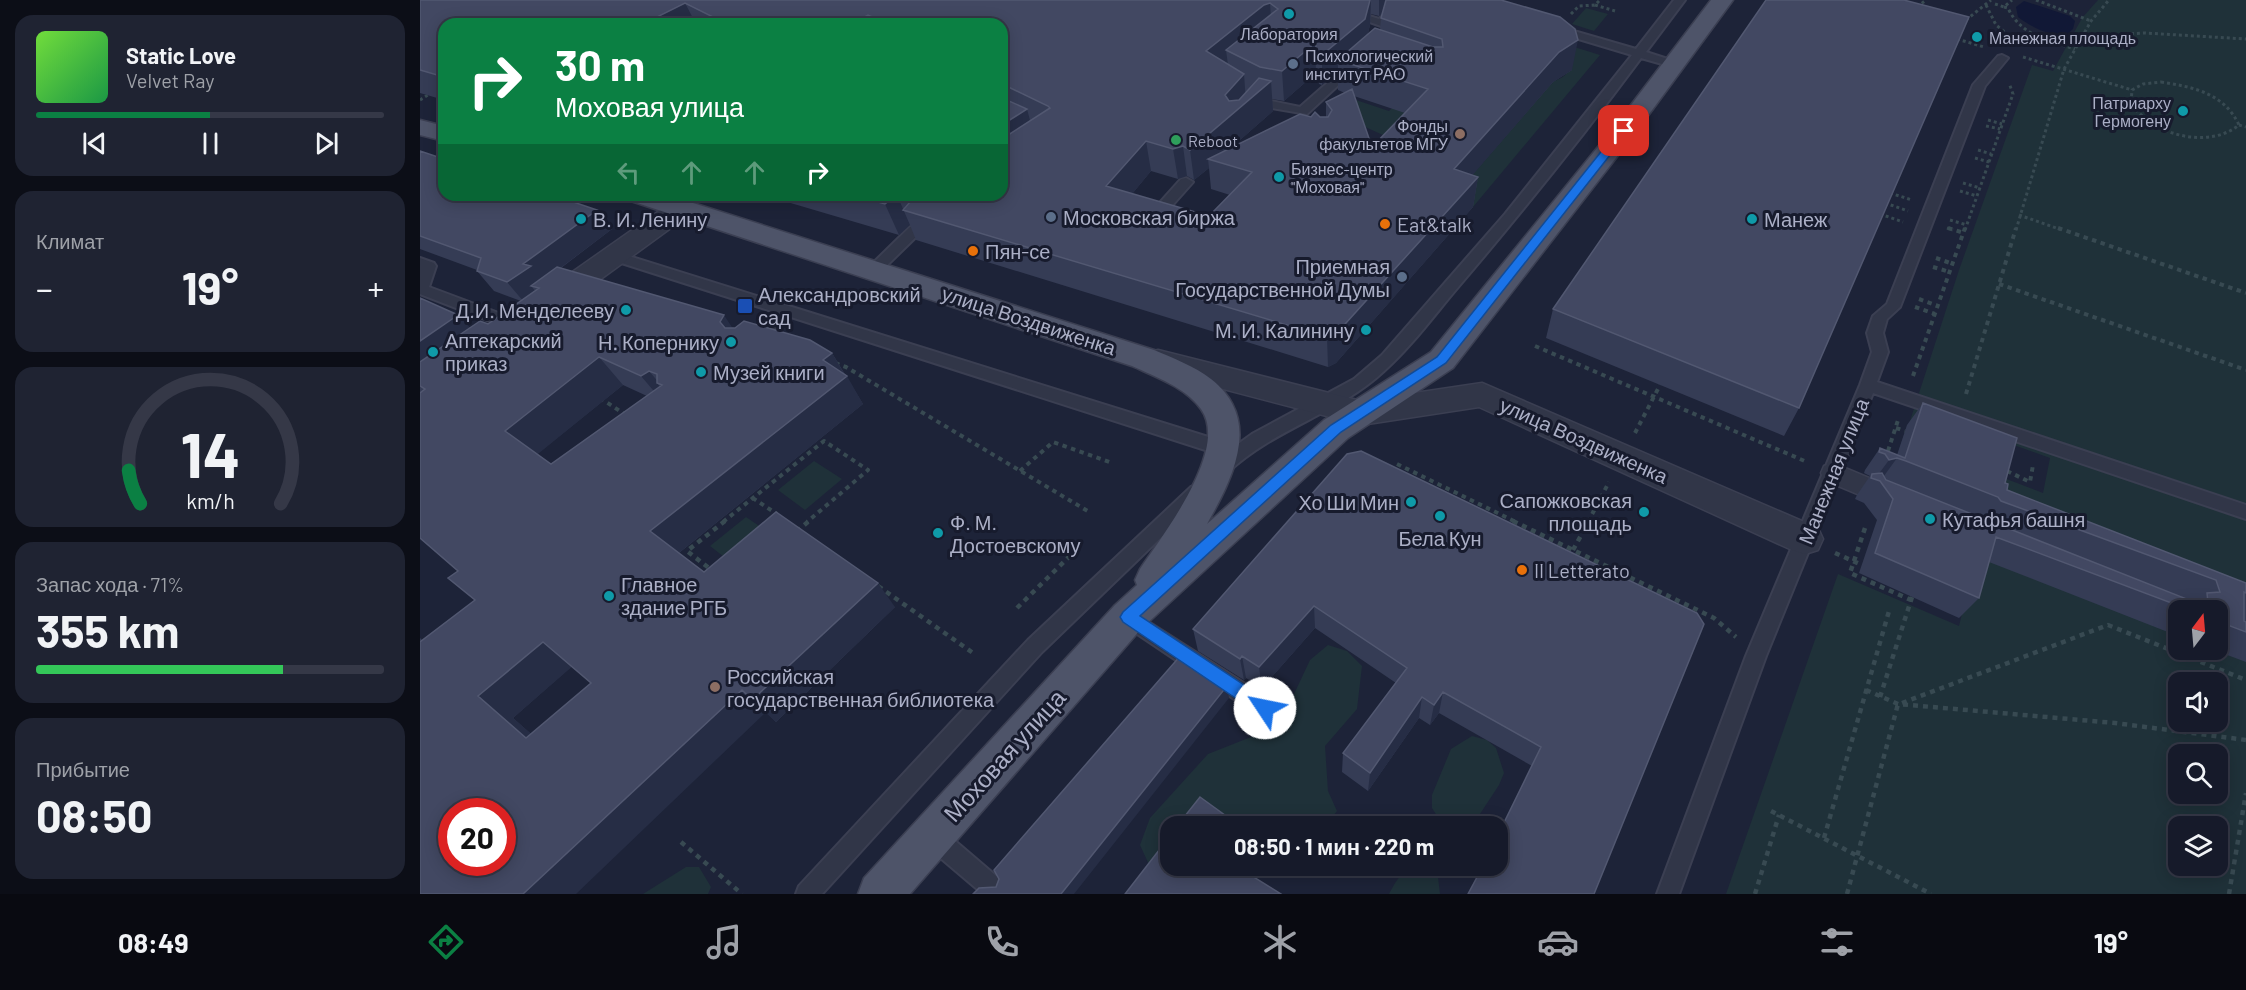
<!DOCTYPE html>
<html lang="ru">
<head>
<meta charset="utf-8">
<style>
	body { margin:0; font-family:Barlow,sans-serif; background:#1f2332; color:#f1f3f6; height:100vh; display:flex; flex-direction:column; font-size:22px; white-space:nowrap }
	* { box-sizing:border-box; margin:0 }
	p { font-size:20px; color:#9ea1a8 }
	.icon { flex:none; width:33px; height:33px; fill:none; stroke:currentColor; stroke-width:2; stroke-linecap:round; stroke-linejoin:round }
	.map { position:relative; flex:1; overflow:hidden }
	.panel { display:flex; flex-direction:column; gap:15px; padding:15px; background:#0c0e17; width:420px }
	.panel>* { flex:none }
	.guide { position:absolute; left:18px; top:18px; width:570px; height:183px; border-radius:18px; box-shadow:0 3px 15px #0003,0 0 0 2px #353847; background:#0b8043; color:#fff; overflow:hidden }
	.needle { width:39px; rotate:16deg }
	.controls { position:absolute; left:1748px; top:600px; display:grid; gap:12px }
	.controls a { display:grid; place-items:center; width:60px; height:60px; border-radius:12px; background:#161a2a; box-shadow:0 3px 15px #0003,0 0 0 2px #353847; font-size:30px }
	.speed { position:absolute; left:18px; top:798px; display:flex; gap:12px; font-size:30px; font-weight:700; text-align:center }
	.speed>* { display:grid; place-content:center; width:78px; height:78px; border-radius:50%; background:#161a2a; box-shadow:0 3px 15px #0003,0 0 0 2px #353847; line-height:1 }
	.speed .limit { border:9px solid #d22; background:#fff; color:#111 }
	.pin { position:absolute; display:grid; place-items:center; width:51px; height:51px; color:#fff; margin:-26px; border-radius:12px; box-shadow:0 3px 9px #0006 }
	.me { position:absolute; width:66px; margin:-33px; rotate:304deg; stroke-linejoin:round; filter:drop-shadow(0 0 4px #0008) }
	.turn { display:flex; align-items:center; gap:21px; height:126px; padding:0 18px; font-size:27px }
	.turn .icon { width:78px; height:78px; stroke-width:2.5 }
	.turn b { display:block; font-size:42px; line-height:51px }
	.lanes { display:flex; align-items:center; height:57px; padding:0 18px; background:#0003; justify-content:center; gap:30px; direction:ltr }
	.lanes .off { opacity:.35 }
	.big { font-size:45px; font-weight:700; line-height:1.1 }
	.panel .card { flex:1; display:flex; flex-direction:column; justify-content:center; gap:9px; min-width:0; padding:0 21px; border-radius:18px; background:#1f2332 }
	.panel .dial { align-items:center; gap:0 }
	.dial svg { height:156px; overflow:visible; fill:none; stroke:#353847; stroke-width:7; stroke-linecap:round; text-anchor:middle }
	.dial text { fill:#f1f3f6; stroke:none }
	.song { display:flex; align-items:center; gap:18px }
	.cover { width:72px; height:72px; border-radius:9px; background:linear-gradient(135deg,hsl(100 70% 55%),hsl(140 70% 35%)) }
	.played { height:6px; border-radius:3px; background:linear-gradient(90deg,#0b8043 50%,#353847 50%) }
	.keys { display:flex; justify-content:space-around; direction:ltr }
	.heat { display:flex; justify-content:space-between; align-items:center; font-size:33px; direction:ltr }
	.charge { height:9px; border-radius:4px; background:linear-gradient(90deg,#34c759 71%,#353847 0) }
	.trip { position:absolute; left:740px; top:816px; width:348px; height:60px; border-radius:18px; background:#161a2a; box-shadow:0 3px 15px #0003,0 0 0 2px #353847; font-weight:700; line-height:60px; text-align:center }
	.tab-bar { display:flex; height:96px; justify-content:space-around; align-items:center; background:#090a11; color:#9ea1a8 }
	.tab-bar .icon { width:42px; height:42px }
	.tab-bar .selected { color:#0b8043 }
	.tab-bar b { font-size:27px; color:#f1f3f6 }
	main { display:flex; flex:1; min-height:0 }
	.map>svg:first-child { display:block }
</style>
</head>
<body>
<main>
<section class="panel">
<div class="card">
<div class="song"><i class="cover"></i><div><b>Static Love</b><p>Velvet Ray</p></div></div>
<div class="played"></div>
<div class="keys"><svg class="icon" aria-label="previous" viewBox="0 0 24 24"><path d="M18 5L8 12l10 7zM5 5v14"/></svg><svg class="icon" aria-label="pause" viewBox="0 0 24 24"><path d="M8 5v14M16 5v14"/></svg><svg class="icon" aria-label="next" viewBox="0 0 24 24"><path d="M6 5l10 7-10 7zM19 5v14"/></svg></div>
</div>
<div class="card"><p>Климат</p>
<div class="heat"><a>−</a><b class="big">19°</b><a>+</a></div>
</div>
<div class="card dial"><svg viewBox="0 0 100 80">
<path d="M14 69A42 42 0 1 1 86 69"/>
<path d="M14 69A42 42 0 0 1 8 52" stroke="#0b8043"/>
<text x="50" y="56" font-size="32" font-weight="700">14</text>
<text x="50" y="72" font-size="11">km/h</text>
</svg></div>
<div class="card"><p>Запас хода · 71%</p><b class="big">355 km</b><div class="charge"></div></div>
<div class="card"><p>Прибытие</p><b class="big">08:50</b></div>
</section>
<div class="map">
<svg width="1826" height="894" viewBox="0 0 1826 894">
	<rect width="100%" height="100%" fill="#1d2338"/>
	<path fill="#1f3139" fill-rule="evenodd" d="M1678 0H1826V894H1306L1418 574 1539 626 1576 475 1623 493 1630 458 1518 418 1489 424 1539 270 1612 65 1633 71 1662 18ZM1758 610H1797V650H1758ZM1758 682H1797V722H1758ZM1758 754H1797V794H1758ZM1758 826H1797V866H1758Z
		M1023 6 1180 55 1053 207 1031 200 1126 83C1137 81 1148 77 1151 65Z
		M1166 8 1188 14 1174 31 1152 24Z
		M1001 79 1020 85 965 136 915 113 924 96 969 111Z
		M394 461 422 479 385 510 358 490Z
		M326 517 354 536 317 567 290 546Z
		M908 645 927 651 942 666 937 709 905 746 908 791 917 811 905 826 786 813 776 826H750V861L736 880 720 845 730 818 788 754 859 726 890 660Z
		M1052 736 1067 740 1076 748 1084 773 1079 785 1058 817 1032 824 1019 819 1012 808V795L1031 749Z
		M266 867H279L291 887 288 894H223Z
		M1006 869 1018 877 1020 894H969C980 874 982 870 1006 869Z"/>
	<path fill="#111836" d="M1604 1 1650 16 1655 21 1653 29 1645 36C1626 34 1613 28 1598 17L1596 7Z"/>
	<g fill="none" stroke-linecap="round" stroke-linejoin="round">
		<g stroke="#3b3f52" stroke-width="4">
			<path id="service" d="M982 0H993L961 26 925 13 930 10 959 19Z
				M1254 0H1265L1226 52 1257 62V66L1253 67 1221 58C1163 136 1102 212 1039 286 1015 314 992 346 964 371 918 414 855 428 808 472L802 474 796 472 794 467 806 453 801 455 371 317 341 347H331L328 343 331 339 358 313 189 259 187 256 189 253H199L801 441 807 443 809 448 807 452 832 434 934 379 962 355 1085 214 1212 55 1132 31V27H1140L1216 49Z
				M1582 55 1588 58 1565 86 1480 307 1467 319 1463 333 1468 352 1457 382 1826 505V519L1453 393 1346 656 1259 894H1237L1326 656 1440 385 1452 352 1447 333 1453 316 1467 304 1553 85 1578 56Z
				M934 62 938 63V67L887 114 840 106 834 110 828 106 833 99 837 98 880 107 930 63Z
				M766 178 773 182 749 209 756 211 758 214 756 217 751 218 735 214 733 211 735 208 761 179Z
				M495 226 500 227 502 230 500 233 459 273H449L447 270 449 267 490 227Z
				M0 258 14 263 16 266 9 287 100 321 102 325 100 329H90L0 294Z
				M777 485 783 487 786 492 783 497 622 652 402 894H376L379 886 608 640 771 487Z
				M708 609 852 701 855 708 852 715 845 717 838 715 701 623 699 617 701 611Z
				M512 825 520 828 582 881 585 889 583 894H563L504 844 501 836 504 828Z"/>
		</g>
		<g stroke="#3b3f52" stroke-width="3">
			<path id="pedestrian" d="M1413 463 1449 478 1452 485 1449 492 1440 495 1404 480 1401 473 1404 466Z"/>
		</g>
		<g stroke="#3b3f52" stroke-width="3">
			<path id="minor" d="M261 199 270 202 274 208 270 214 141 308 131 311 121 308 116 301 121 294 252 202Z
				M738 350 941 401 1062 383 1398 528 1403 539 1398 550 1385 554 1372 550 1059 407 941 425 727 369 723 361 727 353Z"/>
		</g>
		<g stroke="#3b3f52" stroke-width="3">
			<path id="primary" d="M1291 0H1313L1213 136 1033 368 928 438 721 629 490 894H438L444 878 695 605 717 585 715 580 720 569C742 536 810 449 781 409 765 387 736 377 712 366L211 201 207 195H248L734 350C753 358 774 366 791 379 843 420 813 477 787 524L904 420 1011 352 1195 126Z
				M0 120 24 126V141L0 135Z"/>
		</g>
		<path stroke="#384a52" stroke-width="3" stroke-dasharray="3 3" stroke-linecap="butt" d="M1616 0 1671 21
			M1575 4 1584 7 1592 0
			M1175 5 1195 11
			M1566 5 1576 25 1591 37 1589 42
			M1497 7 1506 0
			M1584 7 1588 8C1600 35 1629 41 1655 49
			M1151 14 1159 6 1175 5 1180 0
			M1546 20 1571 0
			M1663 36 1725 33 1826 39
			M1537 39 1564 47
			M1603 57 1712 90
			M1741 82C1773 87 1804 93 1819 125 1788 150 1732 135 1711 103L1712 90 1723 84Z
			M0 100 11 93
			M1568 120 1582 124
			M1819 125 1826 127
			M1566 126 1580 129
			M1558 150 1571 154
			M1555 158 1569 162
			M1543 183 1560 188
			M1540 191 1557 196
			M1470 193 1492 200
			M1465 203 1488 211
			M1460 214 1483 222
			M1599 215 1642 230
			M1530 220 1547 225
			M1527 228 1533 230
			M1545 230 1593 94 1589 83
			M1596 230 1644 69 1671 21 1689 0"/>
		<path stroke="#384a52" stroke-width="4" stroke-dasharray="4.5 4.5" stroke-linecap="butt" d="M1528 228 1544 233
			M1638 228 1826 293
			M1516 258 1533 264
			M1513 267 1530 272
			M1579 284 1826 370
			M1499 299 1518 306
			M1495 307 1515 314
			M1115 346 1387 462
			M415 363 426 367 671 513
			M1493 376 1545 228
			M1546 394 1596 228
			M180 398 206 415
			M1476 428 1485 431
			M1215 433 1240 385
			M1468 451 1479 417
			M977 464 1096 522
			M600 471 633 442 692 463
			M1587 471 1610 482 1613 465
			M325 493 357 514
			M303 522 404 441 448 470 387 522
			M1168 522 1189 482"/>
		<path stroke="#384a52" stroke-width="4.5" stroke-dasharray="5 5" stroke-linecap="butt" d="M305 521 267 551 312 586 389 521
			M1093 521 1294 618 1316 637
			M1445 528 1430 573 1491 600
			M1153 550 1169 521
			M1415 553 1442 565
			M458 586 553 653
			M597 608 661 545
			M1446 690 1478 704 1695 723 1826 740
			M1460 697 1492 597
			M1482 703 1688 625 1826 680
			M1351 811 1511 894
			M1404 838 1469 611
			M261 842 322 894
			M1335 894 1359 815
			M1427 894 1478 704
			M1809 894 1826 793"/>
		<use href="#service" fill="#313648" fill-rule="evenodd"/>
		<use href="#pedestrian" fill="#313648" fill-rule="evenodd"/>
		<use href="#minor" fill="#313648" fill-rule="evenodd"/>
		<use href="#primary" fill="#4e5469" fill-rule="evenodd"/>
	</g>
	<path fill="#353c55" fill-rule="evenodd" d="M0 0H1081L1152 70 1133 82 1052 175 1058 177 1053 207 916 363 908 367 496 240 490 225 479 235 357 199 355 195H582V24H24V100L0 93ZM951 14 959 16 962 14 961 18 960 30 948 33 950 25ZM918 72V90L925 93 906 102V117H891L812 147 853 111 852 99 864 101 896 73 899 84 902 85ZM934 96 985 113 952 147ZM789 168 791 189 810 195 789 216 712 194 731 171 758 179 767 176 774 180Z
		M0 151 192 229 141 268 313 328 412 353 443 404 259 553 284 572 475 607 356 722 346 712 0 894V638L2 640 55 600 38 571 0 538V298L50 328 68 324 101 301 74 291 57 271V270L0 249ZM203 385 227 396 131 464 117 454ZM152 666 171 683 111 734 93 718Z
		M1133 309 1379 408 1364 436 1126 338Z
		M1503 403 1585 483 1587 490 1826 583V662L1794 650H1797V610H1758V636L1569 562 1559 598 1539 618 1439 573 1457 520 1444 503 1435 499 1437 495 1450 476 1444 473 1445 470 1460 448 1477 455 1487 425Z
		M927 454 1277 613 1112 766 1019 713 1010 725 999 718 948 791 922 772 923 753 976 683 895 628 842 688 826 678 824 680 778 651 773 629Z"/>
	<path fill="#262d45" d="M950 0H951L950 25 944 49 918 60V72L902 85V55Z
		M959 0H978L959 16Z
		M265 3 276 24H223Z
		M850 3 852 33 806 50 808 65 786 51 844 5Z
		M448 15 451 24H432Z
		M1158 40 1152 70 1133 82 1031 200 1034 169 1139 52Z
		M895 43 896 73 864 101 862 71Z
		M824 74 826 102 851 81 853 111 796 161 788 159 789 168 774 180 770 150 805 95Z
		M607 109 615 139 582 161V125Z
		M726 141 731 171 693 217 686 186Z
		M763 146 767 176 758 179 753 149Z
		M1058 177 1053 207 916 363 908 367 907 337Z
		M476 195H477L490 225 479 235 465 204Z
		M177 210 192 229 123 281 119 288 111 286 117 293 104 302 87 282 103 264Z
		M38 315 57 335 0 374V341Z
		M304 315 323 344 319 350 300 322Z
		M412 353 426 377 427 376 443 404 255 556 230 531 403 360Z
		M179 357 203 385 113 458 85 431Z
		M229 371 240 384 237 383 251 400 244 403 221 376Z
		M1477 458 1461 480 1455 479 1469 460Z
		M458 583 475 607 356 722 332 700Z
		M894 606 895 628 842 688 839 667Z
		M123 642 154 665 93 718 140 759 106 738 58 696Z
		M822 656 826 678 824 680 820 659Z
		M807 686 809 698 654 894H641Z
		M322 690 346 712 156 894H103Z
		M1023 692 1019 713 1010 725 1014 705Z
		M1002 697 999 718 948 791 950 773Z
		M806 816 809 826H798Z"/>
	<path fill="#424862" stroke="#525871" stroke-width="1.5" fill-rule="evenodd" d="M0 0H950L945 19 902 55 898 54 895 43 862 71 840 67 806 50 858 9 850 3 844 5 786 51 824 74 805 95 809 101 819 100 839 78 851 81 770 150 763 146 753 149 726 141 686 186 789 216 832 172 788 159 880 114 891 117 895 112 900 117H908L912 110 906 102 932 89 952 147 1008 89 918 60 955 28 1013 47H1023L1022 39 961 18 966 0H1081L1140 17 1155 29 1158 40 1139 52 1034 169 1058 177 916 334 907 337 483 210 491 201 488 195H582V139L630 108 628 106 582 84V24H468L448 15 432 24H307L265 3 223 24H24V77L0 70Z
		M1346 0H1484L1549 17 1379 408 1133 309Z
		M582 98 607 109 582 125Z
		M0 151 24 159V195H133L177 210 103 264 111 266 87 282 57 271 61 258 0 236Z
		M433 195H476L465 204Z
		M137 267 304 315 300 322 305 328H315L324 321 390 340 412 353 403 360 427 376 230 531 284 572 356 512 458 583 332 700 322 690 103 894H0V642L55 600 28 578 38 571 0 538V393L5 389 0 386V362L60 321 68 324 119 288 111 286ZM179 357 221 376 229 371 237 374V383L242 385 131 464 85 431ZM123 642 171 683 106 738 58 696ZM32 812H82V862H32Z
		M0 298 38 315 0 341Z
		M1503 403 1597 438 1585 483 1588 484 1587 490 1826 583V593L1824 592V621L1826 622V632L1797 621V610H1770L1576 537 1559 598 1455 553 1473 499 1460 481 1451 478 1452 474 1462 473 1466 480 1784 606 1788 603 1787 593 1800 592 1796 580 1581 501 1578 497 1486 461 1477 458 1469 460 1465 454 1459 452 1460 448 1485 458Z
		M941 451 1277 613 1284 624 1174 894H1048L1063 866H1077V837L1121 747 1023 692 1014 705 1002 697 950 773 923 753 987 668 894 606 839 667 822 656 820 659 773 629 927 454Z
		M761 655 807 686 641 894H553L559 888 576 887 579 879 574 870Z
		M780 797 806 816 798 826H757Z
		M750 836V866H816L861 894H705Z"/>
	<path fill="#1a73e8" stroke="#114b97" stroke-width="1.5" d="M1200 128 1209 131 1026 363 921 432 720 616 850 702 853 708 850 714 845 716 839 714 703 622 700 617 703 612 911 425 1017 357Z"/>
	<g fill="#0f9aa8" stroke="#171b2d" stroke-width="2">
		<circle cx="869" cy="14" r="6"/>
		<circle cx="1557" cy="37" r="6"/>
		<circle cx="1763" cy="111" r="6"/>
		<circle cx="859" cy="177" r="6"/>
		<circle cx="161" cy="219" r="6"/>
		<circle cx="1332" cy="219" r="6"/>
		<circle cx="206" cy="310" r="6"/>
		<circle cx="946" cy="330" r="6"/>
		<circle cx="311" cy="342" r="6"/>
		<circle cx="13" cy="352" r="6"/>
		<circle cx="281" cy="372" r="6"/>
		<circle cx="991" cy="502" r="6"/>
		<circle cx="1224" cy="512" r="6"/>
		<circle cx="1020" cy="516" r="6"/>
		<circle cx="1510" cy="519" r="6"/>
		<circle cx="518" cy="533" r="6"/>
		<circle cx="189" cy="596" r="6"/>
	</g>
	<g fill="#5c6f8a" stroke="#171b2d" stroke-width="2">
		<circle cx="873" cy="64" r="6"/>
		<circle cx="631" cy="217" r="6"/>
		<circle cx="982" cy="277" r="6"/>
	</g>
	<g fill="#8d6e63" stroke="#171b2d" stroke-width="2">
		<circle cx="1040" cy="134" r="6"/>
		<circle cx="295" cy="687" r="6"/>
	</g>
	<circle fill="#2e9e5b" stroke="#171b2d" stroke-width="2" cx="756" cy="140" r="6"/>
	<g fill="#e8710a" stroke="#171b2d" stroke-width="2">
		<circle cx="965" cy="224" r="6"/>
		<circle cx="553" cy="251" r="6"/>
		<circle cx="1102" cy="570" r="6"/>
	</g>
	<rect fill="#1a4fb4" stroke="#171b2d" stroke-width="2" x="317" y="298" width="16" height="16" rx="3"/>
	<g text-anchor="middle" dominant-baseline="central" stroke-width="6" stroke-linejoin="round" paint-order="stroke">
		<g font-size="16" fill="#abafc6" stroke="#171b2d" text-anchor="start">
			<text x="869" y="33" text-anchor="middle">Лаборатория</text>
			<text x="1569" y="37">Манежная площадь</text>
			<text x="885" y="55">Психологический<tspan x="885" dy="18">институт РАО</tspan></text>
			<text x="1751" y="102" text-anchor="end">Патриарху<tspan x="1751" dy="18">Гермогену</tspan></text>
			<text x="1028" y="125" text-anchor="end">Фонды<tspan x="1028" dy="18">факультетов МГУ</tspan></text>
			<text x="768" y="140">Reboot</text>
			<text x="871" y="168">Бизнес-центр<tspan x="871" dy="18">"Моховая"</tspan></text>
		</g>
		<g font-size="20" fill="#abafc6" stroke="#171b2d" text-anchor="start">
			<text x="643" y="217">Московская биржа</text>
			<text x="173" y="219">В. И. Ленину</text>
			<text x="1344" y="219">Манеж</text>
			<text x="977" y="224">Eat&amp;talk</text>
			<text x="565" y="251">Пян-се</text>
			<text x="970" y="266" text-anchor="end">Приемная<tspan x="970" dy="23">Государственной Думы</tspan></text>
			<text x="338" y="294">Александровский<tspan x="338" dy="23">сад</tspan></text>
			<text x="194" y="310" text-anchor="end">Д.И. Менделееву</text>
			<text x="934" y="330" text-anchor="end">М. И. Калинину</text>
			<text x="25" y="340">Аптекарский<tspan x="25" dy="23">приказ</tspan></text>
			<text x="299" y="342" text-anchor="end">Н. Копернику</text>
			<text x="293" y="372">Музей книги</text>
			<text x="1212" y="500" text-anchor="end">Сапожковская<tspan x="1212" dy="23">площадь</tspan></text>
			<text x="979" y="502" text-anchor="end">Хо Ши Мин</text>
			<text x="1522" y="519">Кутафья башня</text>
			<text x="530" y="522">Ф. М.<tspan x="530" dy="23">Достоевскому</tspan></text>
			<text x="1020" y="538" text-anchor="middle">Бела Кун</text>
			<text x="1114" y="570">Il Letterato</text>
			<text x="201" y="584">Главное<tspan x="201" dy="23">здание РГБ</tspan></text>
			<text x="307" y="676">Российская<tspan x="307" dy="23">государственная библиотека</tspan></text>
		</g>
		<g font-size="20" fill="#abafc6" stroke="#171b2d">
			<text transform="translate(609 320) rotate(18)">улица Воздвиженка</text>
			<text transform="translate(1164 440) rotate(24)">улица Воздвиженка</text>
			<text transform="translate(1413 471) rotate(-68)">Манежная улица</text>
		</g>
		<g font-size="24" fill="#abafc6" stroke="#171b2d">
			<text transform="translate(584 755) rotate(-48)">Моховая улица</text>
		</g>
	</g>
</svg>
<div class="controls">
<a><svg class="needle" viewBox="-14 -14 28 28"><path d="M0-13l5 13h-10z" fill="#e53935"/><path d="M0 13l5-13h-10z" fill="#9ea1a8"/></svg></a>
<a><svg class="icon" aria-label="sound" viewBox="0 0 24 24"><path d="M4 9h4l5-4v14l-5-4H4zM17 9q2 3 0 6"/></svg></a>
<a><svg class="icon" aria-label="search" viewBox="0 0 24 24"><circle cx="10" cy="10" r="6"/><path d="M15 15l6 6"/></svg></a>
<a><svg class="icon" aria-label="layers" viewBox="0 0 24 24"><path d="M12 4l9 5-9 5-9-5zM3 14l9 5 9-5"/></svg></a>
</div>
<div class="speed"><div class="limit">20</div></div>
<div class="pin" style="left:1204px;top:131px;background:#d93025"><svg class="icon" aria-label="arrive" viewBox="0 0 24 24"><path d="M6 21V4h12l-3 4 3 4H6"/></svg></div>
<svg class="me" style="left:845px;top:708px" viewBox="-20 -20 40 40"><circle r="19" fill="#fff"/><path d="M0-13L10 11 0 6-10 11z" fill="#1a73e8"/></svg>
<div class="trip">08:50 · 1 мин · 220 m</div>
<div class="guide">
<div class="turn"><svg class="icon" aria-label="right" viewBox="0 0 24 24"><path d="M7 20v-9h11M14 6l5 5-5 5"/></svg><div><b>30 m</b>Моховая улица</div></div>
<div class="lanes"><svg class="icon off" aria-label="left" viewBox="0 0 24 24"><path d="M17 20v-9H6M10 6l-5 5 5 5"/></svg><svg class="icon off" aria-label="ahead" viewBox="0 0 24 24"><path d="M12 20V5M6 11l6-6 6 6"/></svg><svg class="icon off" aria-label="ahead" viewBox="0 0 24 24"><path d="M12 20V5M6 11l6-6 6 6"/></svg><svg class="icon" aria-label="right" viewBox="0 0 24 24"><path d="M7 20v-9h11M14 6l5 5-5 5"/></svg></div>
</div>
</div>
</main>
<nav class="tab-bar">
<b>08:49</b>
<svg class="icon selected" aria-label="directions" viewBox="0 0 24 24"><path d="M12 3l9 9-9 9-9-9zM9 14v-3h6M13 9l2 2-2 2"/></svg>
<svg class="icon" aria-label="music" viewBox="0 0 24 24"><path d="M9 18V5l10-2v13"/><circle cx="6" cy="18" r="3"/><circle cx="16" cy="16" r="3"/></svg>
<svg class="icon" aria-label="phone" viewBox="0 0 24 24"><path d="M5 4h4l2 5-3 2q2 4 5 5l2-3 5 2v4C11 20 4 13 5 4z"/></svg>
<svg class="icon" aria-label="climate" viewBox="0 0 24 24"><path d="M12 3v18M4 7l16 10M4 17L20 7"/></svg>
<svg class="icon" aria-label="car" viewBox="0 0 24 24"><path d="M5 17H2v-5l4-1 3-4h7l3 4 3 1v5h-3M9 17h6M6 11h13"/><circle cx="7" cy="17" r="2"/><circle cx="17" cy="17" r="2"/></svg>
<svg class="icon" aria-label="filters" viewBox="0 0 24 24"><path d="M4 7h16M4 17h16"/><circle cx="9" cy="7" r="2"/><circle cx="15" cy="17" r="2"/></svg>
<b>19°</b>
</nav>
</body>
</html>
